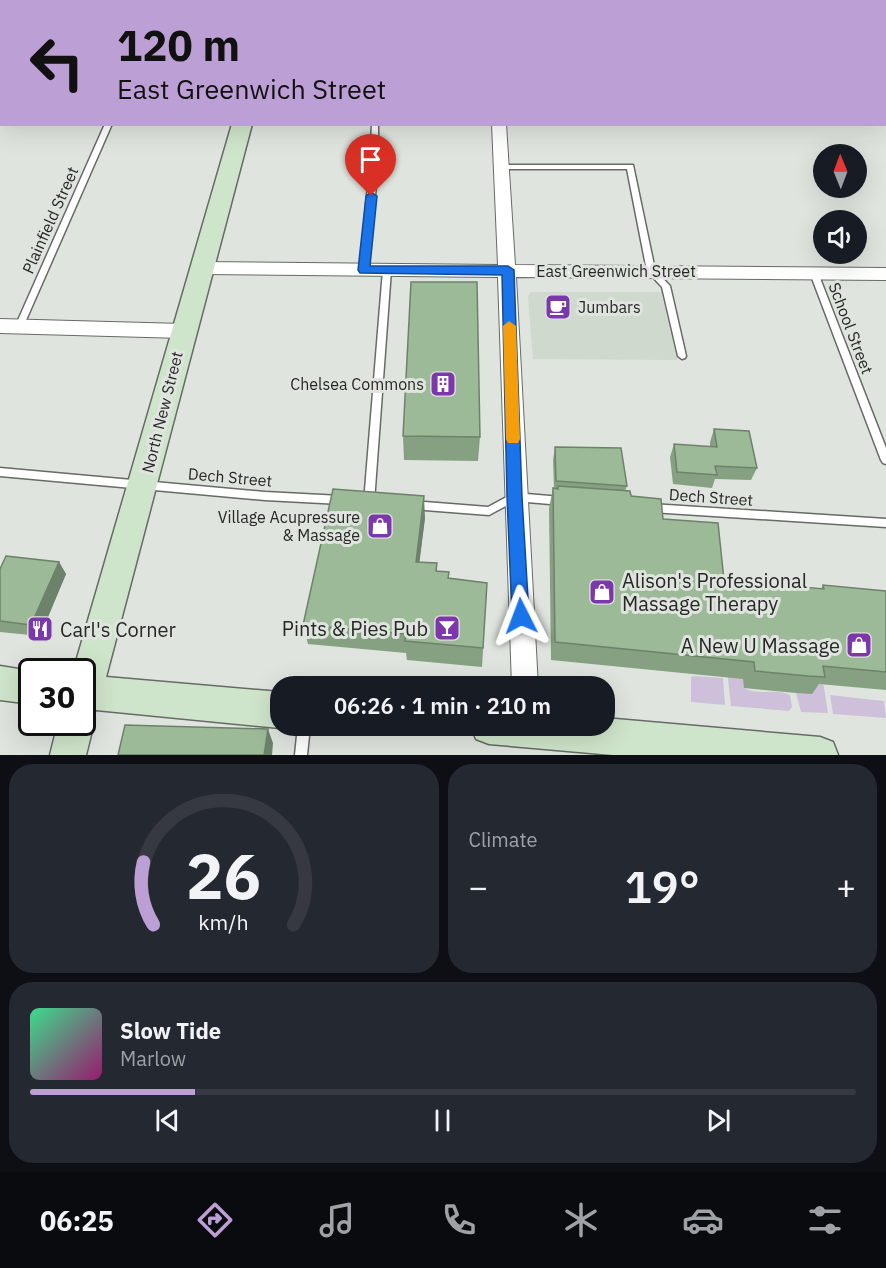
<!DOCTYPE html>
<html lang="en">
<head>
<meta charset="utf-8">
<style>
	body { margin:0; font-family:"IBM Plex Sans",sans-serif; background:#242831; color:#f1f3f6; height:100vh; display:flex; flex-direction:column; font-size:22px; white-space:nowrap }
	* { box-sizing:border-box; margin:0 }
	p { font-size:20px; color:#9ea1a6 }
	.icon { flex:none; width:33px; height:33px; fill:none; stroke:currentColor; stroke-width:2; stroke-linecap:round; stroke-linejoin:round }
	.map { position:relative; height:755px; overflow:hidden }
	.details { display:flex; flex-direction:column; gap:9px; padding:9px; background:#0d0f14; flex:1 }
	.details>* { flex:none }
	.guide { position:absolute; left:0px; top:0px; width:886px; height:126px; box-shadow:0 6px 24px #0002; background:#bc9fd4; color:#111; overflow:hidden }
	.needle { width:39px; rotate:359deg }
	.buttons { position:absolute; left:813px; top:144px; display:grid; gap:12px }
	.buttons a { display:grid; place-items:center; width:54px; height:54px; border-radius:50%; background:#171b24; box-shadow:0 6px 24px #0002; font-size:30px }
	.speed { position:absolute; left:18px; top:658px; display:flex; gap:12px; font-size:30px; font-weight:700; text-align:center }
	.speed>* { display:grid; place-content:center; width:78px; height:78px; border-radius:50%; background:#171b24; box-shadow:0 6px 24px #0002; line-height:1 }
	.speed .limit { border:3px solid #111; border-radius:9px; background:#fff; color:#111 }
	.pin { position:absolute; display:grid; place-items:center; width:51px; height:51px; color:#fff; margin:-62px -26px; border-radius:50% 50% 50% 0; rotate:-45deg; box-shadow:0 0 6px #0007 }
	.pin .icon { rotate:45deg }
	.me { position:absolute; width:66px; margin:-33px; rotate:357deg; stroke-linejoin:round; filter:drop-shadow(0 0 4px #0008) }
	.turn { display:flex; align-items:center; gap:21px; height:126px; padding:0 18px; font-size:27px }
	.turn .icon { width:78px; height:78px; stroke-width:2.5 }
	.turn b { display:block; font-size:42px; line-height:51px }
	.big { font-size:45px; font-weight:600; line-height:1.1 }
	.details .tile { flex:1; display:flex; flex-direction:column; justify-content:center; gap:9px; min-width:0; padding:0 21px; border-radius:24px; background:#242831 }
	.details .dial { align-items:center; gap:0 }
	.dial svg { height:156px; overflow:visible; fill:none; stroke:#363941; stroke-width:7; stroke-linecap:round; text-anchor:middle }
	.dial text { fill:#f1f3f6; stroke:none }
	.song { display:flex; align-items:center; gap:18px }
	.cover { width:72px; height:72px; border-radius:9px; background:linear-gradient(135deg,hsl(150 70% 55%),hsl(320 70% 35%)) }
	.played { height:6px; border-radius:3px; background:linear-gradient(90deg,#bc9fd4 20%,#363941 20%) }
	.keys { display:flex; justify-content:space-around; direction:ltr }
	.heat { display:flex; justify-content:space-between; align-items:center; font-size:33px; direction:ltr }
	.details .tiles { flex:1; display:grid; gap:9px; grid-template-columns:1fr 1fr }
	.tile:last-child { grid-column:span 2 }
	.trip { position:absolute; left:270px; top:676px; width:345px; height:60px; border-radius:24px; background:#171b24; box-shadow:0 6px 24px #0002; font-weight:600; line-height:60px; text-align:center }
	.menu { display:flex; height:96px; justify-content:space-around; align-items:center; background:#090b0e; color:#9ea1a6 }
	.menu .icon { width:42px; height:42px }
	.menu .on { color:#bc9fd4 }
	.menu b { font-size:27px; color:#f1f3f6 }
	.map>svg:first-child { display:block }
</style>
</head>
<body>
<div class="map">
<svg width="886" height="755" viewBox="0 0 886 755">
	<rect width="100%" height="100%" fill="#dfe5de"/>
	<path fill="#cfd9cd" d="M530 292H661L677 360 533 359 528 297Z"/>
	<path fill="#cec0db" d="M0 0H252L2 2 0 107Z
		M755 590 744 688C759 696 776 688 790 695L792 707 789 711 731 706 722 625Z
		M820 662 828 713 801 712 796 693Z
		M694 676 723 678 725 705 691 702V677Z
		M830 695 884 701 886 718 833 714Z"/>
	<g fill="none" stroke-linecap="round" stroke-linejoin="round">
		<g stroke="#666b65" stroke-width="3">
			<path id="lane" d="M386 0H392V2H386Z
				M591 0H597V2H591Z
				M0 105H2V109H0Z
				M105 124H112L23 327 22 329H16L15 327Z
				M372 124H378V164L368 270 364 273 360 270 370 164Z
				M498 165H633L655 270 670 286 686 356 685 358 682 359 678 356 662 287 647 271 627 169H498Z
				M387 267 391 270 374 502 373 505 369 506 365 505 364 502 383 270Z
				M814 270 818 273 886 448V464L883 463 881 460 810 273Z
				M0 468 265 492 341 496 345 497 346 500 345 503 341 504 265 500 0 476Z
				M514 493 562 497 566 498 567 501 566 504 562 505 515 501 489 515 412 509 408 508 407 505 408 502 412 501 488 507Z
				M651 504 886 519V527L651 512 647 511 646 508 647 505Z
				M298 726H310L307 755H295Z"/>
		</g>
		<g stroke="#666b65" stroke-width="2">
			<path id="street" d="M486 0H498V2H486Z
				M688 0H700L701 2H688Z
				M885 44H886V52H885Z
				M492 124H506L515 265 886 268V280L516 277 538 687H512L498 277 202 274 196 272 193 268 196 264 202 262 498 265Z
				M0 319 183 324 190 326 192 331 190 336 183 338 0 333Z"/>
		</g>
		<g stroke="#666b65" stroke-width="3">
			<path id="secondary" d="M268 0H286L268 2Z
				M232 124H252L106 677 280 692V726H284L280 728 96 710 91 715 94 723 86 755H50L58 723H82V672H73Z
				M0 666 37 672H32V704L0 700Z
				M604 718 820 737 833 742 838 755H613L489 744 476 739 471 726H604Z"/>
		</g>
		<g stroke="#4b7b42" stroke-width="3">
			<path id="primary" d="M818 0H838V2H818Z
				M885 95 886 96V111L885 110Z"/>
		</g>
		<use href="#lane" fill="#fff" fill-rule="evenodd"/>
		<use href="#street" fill="#fff" fill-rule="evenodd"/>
		<use href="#secondary" fill="#cfe5cb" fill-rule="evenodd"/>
		<use href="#primary" fill="#9fcb97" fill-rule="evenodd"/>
	</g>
	<path fill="#86a082" d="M714 429 757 468 751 480 715 479 712 488 673 484 670 457 674 444 710 447V442Z
		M403 436 480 437 478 461 404 460Z
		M555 447 627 486 625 491 663 519 724 580 821 589 823 585 886 591V690L819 684 812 694 796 693 744 688 743 679 551 660 549 508 553 488H554L553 460Z
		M425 518 419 562 437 563V571L449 579 487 583 482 667 407 660 406 653 308 644 303 625Z
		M59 562 66 574 40 636 0 632V569Z"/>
	<path fill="#6d826a" d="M424 496 425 518 417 582 416 562Z
		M59 562 66 574 40 636 31 625Z
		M268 729 273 743 272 755H264Z"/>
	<path fill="#9cba97" stroke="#6d826a" stroke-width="1.5" d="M411 282H477L480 437 403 436Z
		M714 429 749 431 757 468 715 466 717 475 677 472 674 444 717 447Z
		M555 447 621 448 627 486 556 481Z
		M558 486 630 491 631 496 661 499 663 519 718 523 724 580 824 589 823 585 886 591V672L823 666 825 677 808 676 755 671 754 662 555 642 553 488 558 489Z
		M333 489 424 496 416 562 437 563 436 571 449 572 448 578 487 583 483 648 405 641 406 634 303 625Z
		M6 556 59 562 31 625 0 621V569Z
		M125 725 268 729 264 755H118Z"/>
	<path fill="#1a73e8" stroke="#114b97" stroke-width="1.5" d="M371 192 377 196 370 266H508L514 270 522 497 529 616 527 621 521 624 515 621 512 616 507 497 502 275 360 273 358 270 366 196Z"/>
	<path fill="#f59e0b" d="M509 321 516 326 520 439 518 443H508L506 439 503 326Z"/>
	<defs>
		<g id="cafe-square" transform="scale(1.35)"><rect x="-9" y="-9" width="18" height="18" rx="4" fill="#7c38ab" stroke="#dfe5de"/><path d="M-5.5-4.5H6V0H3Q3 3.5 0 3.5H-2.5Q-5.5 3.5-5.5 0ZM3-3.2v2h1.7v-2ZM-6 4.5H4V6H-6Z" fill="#fff"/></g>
		<g id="building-square" transform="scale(1.35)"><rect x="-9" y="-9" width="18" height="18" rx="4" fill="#7c38ab" stroke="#dfe5de"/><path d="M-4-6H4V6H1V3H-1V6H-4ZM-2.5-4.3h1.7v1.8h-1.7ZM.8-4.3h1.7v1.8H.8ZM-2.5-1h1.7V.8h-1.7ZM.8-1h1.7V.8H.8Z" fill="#fff"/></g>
		<g id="shop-square" transform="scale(1.35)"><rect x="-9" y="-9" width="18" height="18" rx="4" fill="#7c38ab" stroke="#dfe5de"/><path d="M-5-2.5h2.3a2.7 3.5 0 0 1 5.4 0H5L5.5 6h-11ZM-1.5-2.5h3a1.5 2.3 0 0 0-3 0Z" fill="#fff"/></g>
		<g id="bar-square" transform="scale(1.35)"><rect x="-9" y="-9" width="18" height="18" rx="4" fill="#7c38ab" stroke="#dfe5de"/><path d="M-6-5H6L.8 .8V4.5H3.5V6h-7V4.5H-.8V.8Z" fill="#fff"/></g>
		<g id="restaurant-square" transform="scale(1.35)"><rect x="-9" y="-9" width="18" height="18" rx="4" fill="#7c38ab" stroke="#dfe5de"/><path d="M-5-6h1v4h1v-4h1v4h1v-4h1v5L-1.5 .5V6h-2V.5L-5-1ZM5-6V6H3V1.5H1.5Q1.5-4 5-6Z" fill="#fff"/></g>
	</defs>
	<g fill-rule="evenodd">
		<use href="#cafe-square" x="558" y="307"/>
		<use href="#building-square" x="443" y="384"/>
		<use href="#shop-square" x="380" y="526"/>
		<use href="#shop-square" x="602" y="592"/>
		<use href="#bar-square" x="447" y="628"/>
		<use href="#restaurant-square" x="40" y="629"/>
		<use href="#shop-square" x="859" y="645"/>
	</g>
	<g text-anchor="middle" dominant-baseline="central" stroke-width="6" stroke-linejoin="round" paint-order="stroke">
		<g font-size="16" fill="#262825" stroke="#dfe5de">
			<text transform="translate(50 220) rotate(-66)">Plainfield Street</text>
			<text x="616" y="271">East Greenwich Street</text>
			<text transform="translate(851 328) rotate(69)">School Street</text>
			<text transform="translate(162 412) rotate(-76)">North New Street</text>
			<text transform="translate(230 477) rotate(5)">Dech Street</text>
			<text transform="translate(711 497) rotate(4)">Dech Street</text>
		</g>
		<g font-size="16" fill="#262825" stroke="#dfe5de" text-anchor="end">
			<text x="578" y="307" text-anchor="start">Jumbars</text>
			<text x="424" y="384">Chelsea Commons</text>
			<text x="360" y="517">Village Acupressure<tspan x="360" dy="18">&amp; Massage</tspan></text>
		</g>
		<g font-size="20" fill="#262825" stroke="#dfe5de" text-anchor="start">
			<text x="622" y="580">Alison's Professional<tspan x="622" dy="23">Massage Therapy</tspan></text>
			<text x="428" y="628" text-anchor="end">Pints &amp; Pies Pub</text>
			<text x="60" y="629">Carl's Corner</text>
			<text x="840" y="645" text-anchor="end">A New U Massage</text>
		</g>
	</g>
</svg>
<div class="buttons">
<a><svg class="needle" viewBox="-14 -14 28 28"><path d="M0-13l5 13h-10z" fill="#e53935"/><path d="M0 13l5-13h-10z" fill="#9ea1a6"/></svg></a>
<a><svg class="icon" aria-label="sound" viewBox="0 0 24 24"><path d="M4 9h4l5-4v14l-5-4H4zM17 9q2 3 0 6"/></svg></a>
</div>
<div class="speed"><div class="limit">30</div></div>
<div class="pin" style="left:371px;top:196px;background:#d93025"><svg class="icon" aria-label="arrive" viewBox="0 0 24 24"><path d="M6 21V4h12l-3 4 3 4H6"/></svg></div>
<svg class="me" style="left:521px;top:616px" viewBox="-20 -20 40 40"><path d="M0-17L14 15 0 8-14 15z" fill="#1a73e8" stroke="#fff" stroke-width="4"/></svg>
<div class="trip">06:26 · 1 min · 210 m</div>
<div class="guide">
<div class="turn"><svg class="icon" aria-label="left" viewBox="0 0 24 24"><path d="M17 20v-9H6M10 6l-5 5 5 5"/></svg><div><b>120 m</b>East Greenwich Street</div></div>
</div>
</div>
<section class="details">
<div class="tiles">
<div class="tile dial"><svg viewBox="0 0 100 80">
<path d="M14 69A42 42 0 1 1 86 69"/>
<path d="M14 69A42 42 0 0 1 9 37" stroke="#bc9fd4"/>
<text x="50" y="56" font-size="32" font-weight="700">26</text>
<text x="50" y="72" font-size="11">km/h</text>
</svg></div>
<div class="tile"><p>Climate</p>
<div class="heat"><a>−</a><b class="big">19°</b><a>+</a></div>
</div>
<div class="tile">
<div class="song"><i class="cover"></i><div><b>Slow Tide</b><p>Marlow</p></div></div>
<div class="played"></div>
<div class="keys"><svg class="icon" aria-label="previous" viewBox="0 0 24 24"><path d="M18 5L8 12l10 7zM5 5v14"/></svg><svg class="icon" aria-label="pause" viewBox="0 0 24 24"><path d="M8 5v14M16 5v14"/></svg><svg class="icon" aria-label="next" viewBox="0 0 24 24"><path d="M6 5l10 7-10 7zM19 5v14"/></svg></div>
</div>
</div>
</section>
<nav class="menu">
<b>06:25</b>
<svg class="icon on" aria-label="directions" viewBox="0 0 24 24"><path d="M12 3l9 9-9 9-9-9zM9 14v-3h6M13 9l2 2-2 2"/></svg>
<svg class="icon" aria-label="music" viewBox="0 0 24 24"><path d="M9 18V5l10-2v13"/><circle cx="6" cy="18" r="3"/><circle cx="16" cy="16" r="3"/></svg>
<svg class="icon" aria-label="phone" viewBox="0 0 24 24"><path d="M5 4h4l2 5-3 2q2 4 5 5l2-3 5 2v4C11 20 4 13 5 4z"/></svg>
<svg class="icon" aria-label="climate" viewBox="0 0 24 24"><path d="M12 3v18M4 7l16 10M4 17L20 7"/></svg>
<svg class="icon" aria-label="car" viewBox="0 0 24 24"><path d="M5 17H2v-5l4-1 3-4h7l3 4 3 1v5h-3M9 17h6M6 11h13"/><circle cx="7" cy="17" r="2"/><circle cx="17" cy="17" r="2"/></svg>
<svg class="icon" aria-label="filters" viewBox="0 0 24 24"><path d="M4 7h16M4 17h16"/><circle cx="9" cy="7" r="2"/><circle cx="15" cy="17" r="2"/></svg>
</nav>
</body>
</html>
